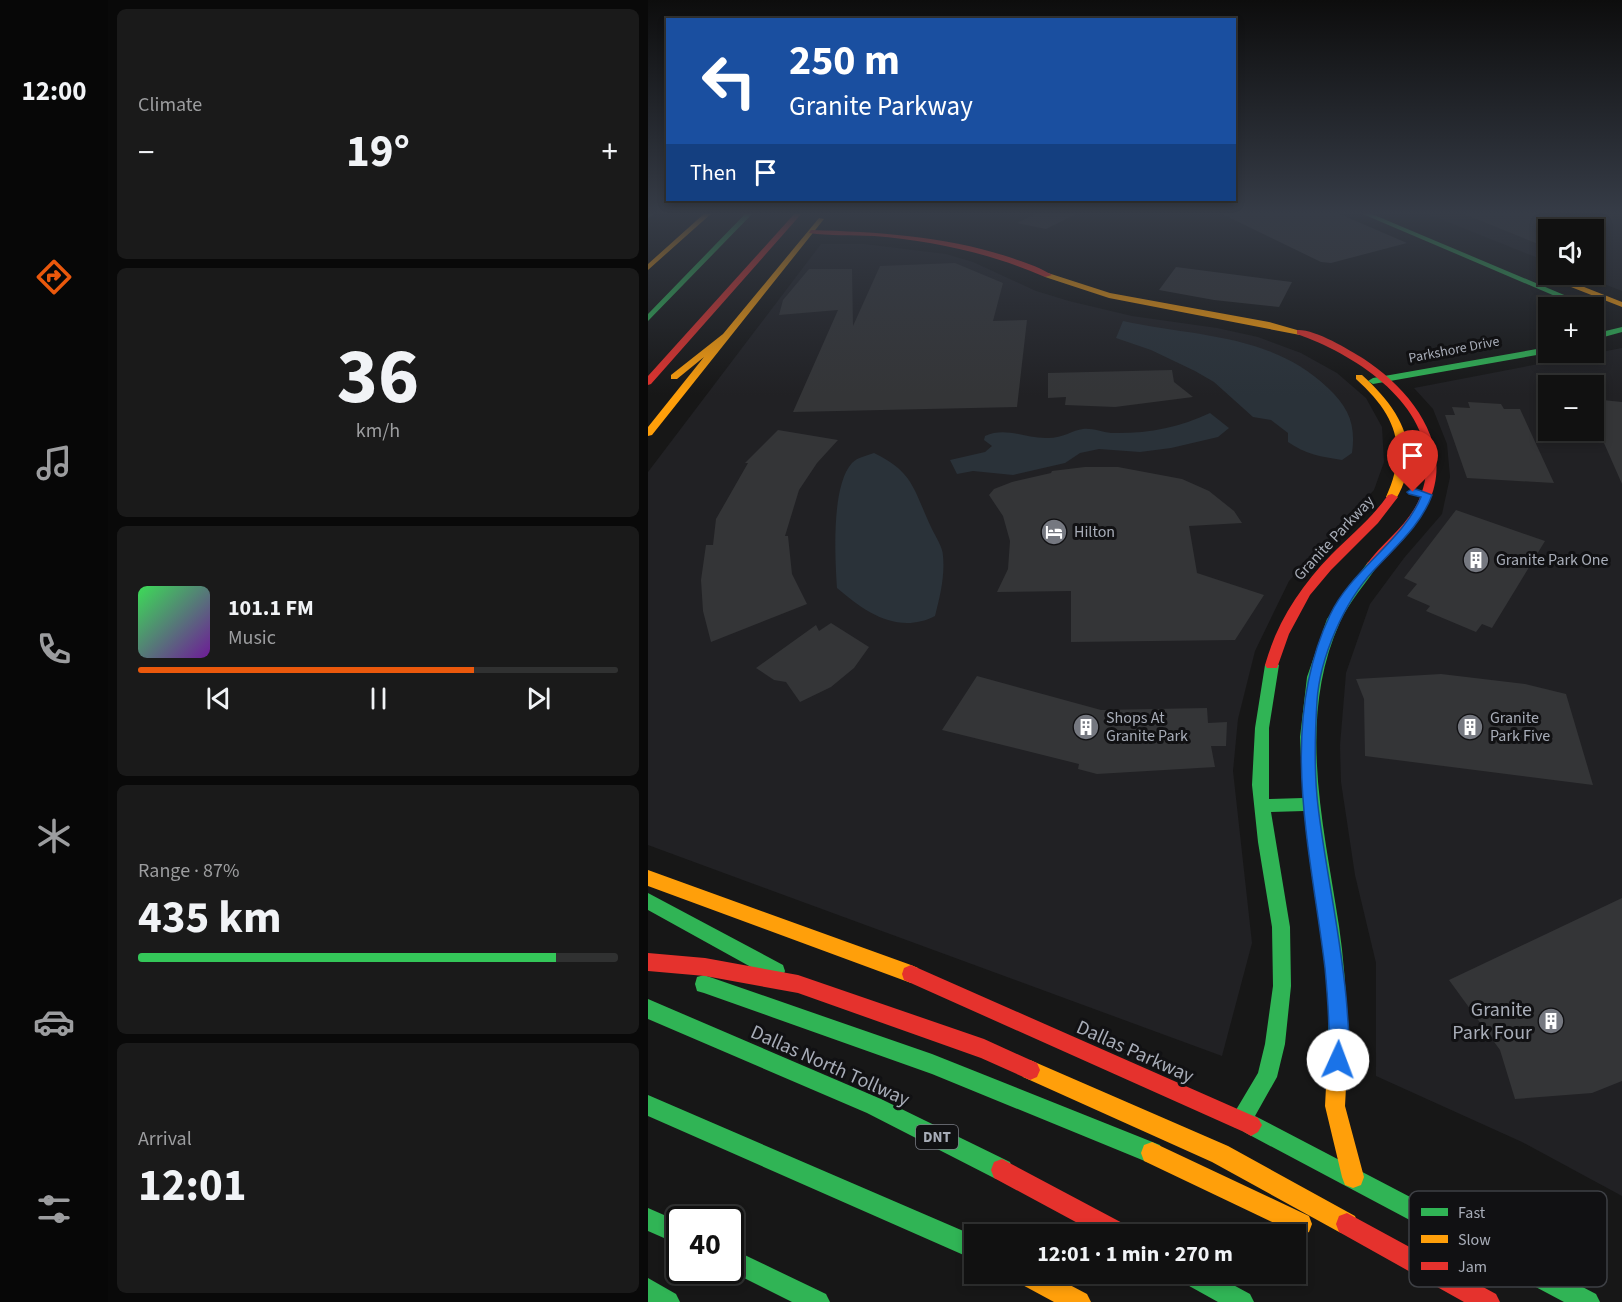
<!DOCTYPE html>
<html lang="en">
<head>
<meta charset="utf-8">
<style>
	body { margin:0; font-family:"Source Sans 3",sans-serif; background:#1a1a1a; color:#f1f3f6; height:100vh; display:flex; flex-direction:column; font-size:22px; white-space:nowrap }
	* { box-sizing:border-box; margin:0 }
	p { font-size:20px; color:#9c9d9f }
	.icon { flex:none; width:33px; height:33px; fill:none; stroke:currentColor; stroke-width:2; stroke-linecap:round; stroke-linejoin:round }
	.map { position:relative; flex:1; overflow:hidden }
	.side { display:flex; flex-direction:column; gap:9px; padding:9px; background:#090909; width:540px }
	.side>* { flex:none }
	.guide { position:absolute; left:18px; top:18px; width:570px; height:183px; border-radius:0px; box-shadow:0 3px 9px #0003,0 0 0 2px #303131; background:#1a4fa0; color:#fff; overflow:hidden }
	.controls { position:absolute; left:890px; top:219px; display:grid; gap:12px }
	.controls a { display:grid; place-items:center; width:66px; height:66px; border-radius:0px; background:#111; box-shadow:0 3px 9px #0003,0 0 0 2px #303131; font-size:30px }
	.speed { position:absolute; left:18px; top:1206px; display:flex; gap:12px; font-size:30px; font-weight:700; text-align:center }
	.speed>* { display:grid; place-content:center; width:78px; height:78px; border-radius:50%; background:#111; box-shadow:0 3px 9px #0003,0 0 0 2px #303131; line-height:1 }
	.speed .limit { border:3px solid #111; border-radius:9px; background:#fff; color:#111 }
	.pin { position:absolute; display:grid; place-items:center; width:51px; height:51px; color:#fff; margin:-62px -26px; border-radius:50% 50% 50% 0; rotate:-45deg; box-shadow:0 0 6px #0007 }
	.pin .icon { rotate:45deg }
	.me { position:absolute; width:66px; margin:-33px; rotate:2deg; stroke-linejoin:round; filter:drop-shadow(0 0 4px #0008) }
	.turn { display:flex; align-items:center; gap:21px; height:126px; padding:0 24px; font-size:27px }
	.turn .icon { width:78px; height:78px; stroke-width:2.5 }
	.turn b { display:block; font-size:42px; line-height:51px }
	.then { display:flex; align-items:center; height:57px; padding:0 24px; background:#0003; gap:12px; font-size:22px }
	.big { font-size:45px; font-weight:700; line-height:1.1 }
	.side .widget { flex:1; display:flex; flex-direction:column; justify-content:center; gap:9px; min-width:0; padding:0 21px; border-radius:9px; background:#1a1a1a }
	.side .dial { align-items:center; gap:0 }
	.dial b { font-size:78px; line-height:1 }
	.song { display:flex; align-items:center; gap:18px }
	.cover { width:72px; height:72px; border-radius:9px; background:linear-gradient(135deg,hsl(130 70% 55%),hsl(280 70% 35%)) }
	.played { height:6px; border-radius:3px; background:linear-gradient(90deg,#ea580c 70%,#303131 70%) }
	.keys { display:flex; justify-content:space-around; direction:ltr }
	.heat { display:flex; justify-content:space-between; align-items:center; font-size:33px; direction:ltr }
	.charge { height:9px; border-radius:4px; background:linear-gradient(90deg,#34c759 87%,#303131 0) }
	.trip { position:absolute; left:316px; top:1224px; width:342px; height:60px; border-radius:0px; background:#111; box-shadow:0 3px 9px #0003,0 0 0 2px #303131; font-weight:700; line-height:60px; text-align:center }
	main { display:flex; flex:1; min-height:0 }
	.menu { display:flex; flex-direction:column; width:108px; justify-content:space-around; align-items:center; background:#070707; color:#9c9d9f }
	.menu .icon { width:42px; height:42px }
	.menu .current { color:#ea580c }
	.menu b { font-size:27px; color:#f1f3f6 }
	.map>svg:first-child { display:block }
</style>
</head>
<body>
<main>
<nav class="menu">
<b>12:00</b>
<svg class="icon current" aria-label="directions" viewBox="0 0 24 24"><path d="M12 3l9 9-9 9-9-9zM9 14v-3h6M13 9l2 2-2 2"/></svg>
<svg class="icon" aria-label="music" viewBox="0 0 24 24"><path d="M9 18V5l10-2v13"/><circle cx="6" cy="18" r="3"/><circle cx="16" cy="16" r="3"/></svg>
<svg class="icon" aria-label="phone" viewBox="0 0 24 24"><path d="M5 4h4l2 5-3 2q2 4 5 5l2-3 5 2v4C11 20 4 13 5 4z"/></svg>
<svg class="icon" aria-label="climate" viewBox="0 0 24 24"><path d="M12 3v18M4 7l16 10M4 17L20 7"/></svg>
<svg class="icon" aria-label="car" viewBox="0 0 24 24"><path d="M5 17H2v-5l4-1 3-4h7l3 4 3 1v5h-3M9 17h6M6 11h13"/><circle cx="7" cy="17" r="2"/><circle cx="17" cy="17" r="2"/></svg>
<svg class="icon" aria-label="filters" viewBox="0 0 24 24"><path d="M4 7h16M4 17h16"/><circle cx="9" cy="7" r="2"/><circle cx="15" cy="17" r="2"/></svg>
</nav>
<section class="side">
<div class="widget"><p>Climate</p>
<div class="heat"><a>−</a><b class="big">19°</b><a>+</a></div>
</div>
<div class="widget dial"><b>36</b><p>km/h</p></div>
<div class="widget">
<div class="song"><i class="cover"></i><div><b>101.1 FM</b><p>Music</p></div></div>
<div class="played"></div>
<div class="keys"><svg class="icon" aria-label="previous" viewBox="0 0 24 24"><path d="M18 5L8 12l10 7zM5 5v14"/></svg><svg class="icon" aria-label="pause" viewBox="0 0 24 24"><path d="M8 5v14M16 5v14"/></svg><svg class="icon" aria-label="next" viewBox="0 0 24 24"><path d="M6 5l10 7-10 7zM19 5v14"/></svg></div>
</div>
<div class="widget"><p>Range · 87%</p><b class="big">435 km</b><div class="charge"></div></div>
<div class="widget"><p>Arrival</p><b class="big">12:01</b></div>
</section>
<div class="map">
<svg width="974" height="1302" viewBox="0 0 974 1302">
	<rect width="100%" height="100%" fill="#171717"/>
	<path fill="#212124" fill-rule="evenodd" d="M775 212H974V291L933 275 945 274V230H900V262Z
		M173 244H216L298 254 325 262 388 291 421 301 484 316 569 328 610 337 653 353 689 373 718 398 734 427 736 462 726 490 641 581 607 651 590 719 585 771 604 943 574 1056 0 845V472Z
		M974 348V1196L874 1142 728 1076V963L707 875 693 782 692 745 698 673 722 604 756 558 794 514 802 477 799 444 785 409 766 388ZM900 386H945V430H900Z"/>
	<path fill="#2a3239" d="M475 321C548 337 622 333 680 388 701 408 708 425 704 453L694 460C674 457 657 454 640 442V433L623 420 605 417 566 382 547 371 503 350 468 338Z
		M562 413 581 428 570 437 523 448 492 452 451 449 432 453 417 463 365 475 325 471 309 474 302 460 337 452 344 446 336 440 337 436C358 426 378 439 400 438 415 438 425 430 435 429 444 428 454 432 463 433 497 434 531 428 562 413Z
		M226 453C266 472 266 491 283 527 287 536 295 547 295 556 297 576 292 597 287 616 250 635 217 612 189 588 187 557 183 486 204 463 210 457 218 456 226 453Z"/>
	<path fill="#343537" d="M391 212H432L398 229 369 223Z
		M570 212H687L759 243 683 263 673 262Z
		M811 212H910L953 227V230H900V248Z
		M307 263 355 283 345 321 379 320 369 407 145 412 190 310 131 315 135 300 161 269H204L205 326 232 266Z
		M528 267 644 282 631 307 566 300 511 290Z
		M524 370 526 382 545 397 467 407 417 405 418 397 400 398V373Z
		M945 399 974 402V484L945 418Z
		M820 402 853 404 856 409H872L906 483 819 478 797 415H807L804 407 822 408Z
		M130 430 190 440 169 463 151 490 137 536H140L144 574 159 604 63 642 55 611 53 580 58 545H65L68 519 100 463H97Z
		M437 467H470L534 479 561 491 586 511 594 523 541 526 549 573 616 595 587 640 423 642V591L349 592 360 569 362 541 355 516 341 495 346 489 364 482 403 473 404 471Z
		M808 510 897 541 844 628 834 624 828 632 778 611 782 606 759 596 769 584 756 578Z
		M183 623 221 647 206 668 183 687 152 702 138 682 126 680 108 668 168 625 171 631Z
		M793 674 877 684 918 694 945 785 717 756 716 699 708 679Z
		M329 676 453 710 559 708 560 723 579 722 578 746H563L567 767 449 774 430 769 431 764 294 730Z
		M974 898V1081L944 1093 867 1099 852 1050 801 980Z"/>
	<g fill="none" stroke-linecap="round" stroke-linejoin="round">
		<path fill="#30b455" fill-rule="evenodd" d="M8 212 0 218 1 212Z
			M99 212H106L0 321V314Z
			M710 212H719L947 308 945 310V308H935Z
			M974 327V332L945 340V334Z
			M900 347V353L725 384 720 381 725 378Z
			M724 561 730 565C718 583 701 602 692 622 648 720 676 825 691 926 697 967 699 1008 700 1049L697 1056 690 1059 683 1056 680 1049V988L656 811 623 812 642 927 643 986 637 1044 629 1077 607 1116 948 1294 952 1302H916L596 1132 594 1130 586 1127 582 1120 610 1073 617 1044 625 986 624 927 610 842 604 785 607 728 617 665 624 660 631 665 621 728V799L655 798 652 737 659 677 679 619 720 562Z
			M0 893 135 965 137 971 135 977 128 980 121 977 0 910Z
			M56 975 284 1054 512 1145 515 1153 512 1161 504 1164 284 1074 56 993 49 991 47 984 49 977Z
			M0 999 233 1099 362 1162 365 1170 362 1178 354 1181 346 1178 219 1113 0 1019Z
			M0 1095 327 1236V1260L0 1116Z
			M0 1208 32 1222V1245L0 1231Z
			M82 1248 178 1294 182 1302H144L80 1270H82Z
			M530 1274H565L602 1294 606 1302H570L534 1282Z
			M0 1278 28 1294 32 1302H0Z"/>
		<path fill="#ff9f0a" fill-rule="evenodd" d="M58 212H65L0 270V264Z
			M171 218 176 219 4 435 0 436V427L56 357 29 379H23V375L75 334Z
			M400 273 462 293 621 322 656 332 652 335 461 298 397 277 396 275Z
			M926 283 974 302V307L923 287 922 285Z
			M708 375H714C752 409 777 450 748 499L744 500 738 497C761 447 747 414 708 379Z
			M0 870 263 965 270 968 272 974 270 980 263 983 0 886Z
			M690 1039 697 1042 700 1049 697 1106 716 1177 713 1185 705 1188 697 1185 694 1177 677 1106 680 1049 683 1042Z
			M382 1060 580 1146 707 1216 710 1224 707 1232 699 1235 691 1232 564 1162 375 1077 372 1070 375 1063Z
			M504 1142 661 1216 664 1224 661 1232 653 1235 645 1232 496 1161 493 1153 496 1145Z
			M365 1274H401L439 1294 443 1302H406L369 1282Z"/>
		<path fill="#e5322d" fill-rule="evenodd" d="M148 212H155L3 384 0 385V376Z
			M163 230C230 232 297 236 361 257 375 262 392 267 404 275L397 277C342 253 286 241 226 236 204 235 182 236 161 233Z
			M649 330C667 329 700 349 716 359 762 389 808 446 780 504 768 529 747 548 728 568L724 569 718 565C734 543 758 527 770 502 807 419 715 357 649 334Z
			M744 494 750 497 730 523 683 570 662 595 641 634 629 668H619L617 665C629 622 652 587 683 555 703 535 724 518 740 495Z
			M0 953 57 958 150 975 336 1039 389 1063 392 1070 389 1077 382 1080 333 1058 150 993 57 976 0 971Z
			M263 965 610 1118 614 1125 610 1132 603 1136 596 1132 256 980 254 974 256 968Z
			M354 1159 480 1226 483 1234H450L346 1178 343 1170 346 1162Z
			M699 1213 848 1294 852 1302H816L691 1232 688 1224 691 1216Z"/>
	</g>
	<linearGradient id="sky" x2="0" y2="1"><stop stop-color="#0d0d0d"/><stop offset="0.54" stop-color="#363c47"/><stop offset="1" stop-color="#363c47" stop-opacity="0"/></linearGradient>
	<rect width="974" height="395" fill="url(#sky)"/>
	<path fill="#1a73e8" stroke="#114b97" stroke-width="1.5" d="M765 488 784 495C773 525 748 546 726 570 696 602 672 657 669 701 667 734 666 773 670 806 678 874 694 940 699 1008 700 1027 704 1049 697 1067L690 1070 682 1067C678 1056 681 1047 681 1036 681 1013 679 990 677 968 663 851 629 727 682 615 703 570 755 541 773 497L761 494 759 492Z"/>
	<defs>
		<g id="hotel-disc" transform="scale(1.35)"><circle r="9.5" fill="#757880" stroke="#111113"/><path d="M-6-4.5h1.5V1H6V5H4.5V3h-9V5H-6ZM-4 0a1.8 1.8 0 1 1 3.6 0ZM.5 0V-2.5h3Q6-2.5 6 0Z" fill="#fff"/></g>
		<g id="building-disc" transform="scale(1.35)"><circle r="9.5" fill="#757880" stroke="#111113"/><path d="M-4-6H4V6H1V3H-1V6H-4ZM-2.5-4.3h1.7v1.8h-1.7ZM.8-4.3h1.7v1.8H.8ZM-2.5-1h1.7V.8h-1.7ZM.8-1h1.7V.8H.8Z" fill="#fff"/></g>
	</defs>
	<g fill-rule="evenodd">
		<use href="#hotel-disc" x="406" y="532"/>
		<use href="#building-disc" x="828" y="560"/>
		<use href="#building-disc" x="438" y="727"/>
		<use href="#building-disc" x="822" y="727"/>
		<use href="#building-disc" x="903" y="1021"/>
	</g>
	<g text-anchor="middle" dominant-baseline="central" stroke-width="6" stroke-linejoin="round" paint-order="stroke">
		<g font-size="14" fill="#a8adb8" stroke="#111113">
			<text transform="translate(806 350) rotate(-11)">Parkshore Drive</text>
		</g>
		<rect fill="#111113" stroke="#7b7e86" stroke-width="1.5" x="268" y="1125" width="42" height="24" rx="4.5"/>
		<g font-size="15" font-weight="bold" fill="#a8adb8">
			<text x="289" y="1137">DNT</text>
		</g>
		<g font-size="16" fill="#a8adb8" stroke="#111113" text-anchor="start">
			<text x="426" y="532">Hilton</text>
			<text x="848" y="560">Granite Park One</text>
			<text x="458" y="718">Shops At<tspan x="458" dy="18">Granite Park</tspan></text>
			<text x="842" y="718">Granite<tspan x="842" dy="18">Park Five</tspan></text>
		</g>
		<g font-size="16" fill="#a8adb8" stroke="#111113">
			<text transform="translate(686 538) rotate(-47)">Granite Parkway</text>
		</g>
		<g font-size="20" fill="#a8adb8" stroke="#111113" text-anchor="end">
			<text x="884" y="1010">Granite<tspan x="884" dy="23">Park Four</tspan></text>
		</g>
		<g font-size="20" fill="#a8adb8" stroke="#111113">
			<text transform="translate(487 1052) rotate(24)">Dallas Parkway</text>
			<text transform="translate(182 1066) rotate(24)">Dallas North Tollway</text>
		</g>
	</g>
	<rect x="761" y="1191" width="198" height="96" rx="9" fill="#111113" stroke="#3e4045" stroke-width="1.5"/>
	<rect x="773" y="1208" width="27" height="8" fill="#30b455"/>
	<rect x="773" y="1235" width="27" height="8" fill="#ff9f0a"/>
	<rect x="773" y="1262" width="27" height="8" fill="#e5322d"/>
	<g font-size="16" fill="#a8adb8">
		<text x="810" y="1218">Fast</text>
		<text x="810" y="1245">Slow</text>
		<text x="810" y="1272">Jam</text>
	</g>
</svg>
<div class="controls">
<a><svg class="icon" aria-label="sound" viewBox="0 0 24 24"><path d="M4 9h4l5-4v14l-5-4H4zM17 9q2 3 0 6"/></svg></a>
<a>+</a>
<a>−</a>
</div>
<div class="speed"><div class="limit">40</div></div>
<div class="pin" style="left:765px;top:492px;background:#d93025"><svg class="icon" aria-label="arrive" viewBox="0 0 24 24"><path d="M6 21V4h12l-3 4 3 4H6"/></svg></div>
<svg class="me" style="left:690px;top:1060px" viewBox="-20 -20 40 40"><circle r="19" fill="#fff"/><path d="M0-13L10 11 0 6-10 11z" fill="#1a73e8"/></svg>
<div class="trip">12:01 · 1 min · 270 m</div>
<div class="guide">
<div class="turn"><svg class="icon" aria-label="left" viewBox="0 0 24 24"><path d="M17 20v-9H6M10 6l-5 5 5 5"/></svg><div><b>250 m</b>Granite Parkway</div></div>
<div class="then">Then<svg class="icon" aria-label="arrive" viewBox="0 0 24 24"><path d="M6 21V4h12l-3 4 3 4H6"/></svg></div>
</div>
</div>
</main>
</body>
</html>
